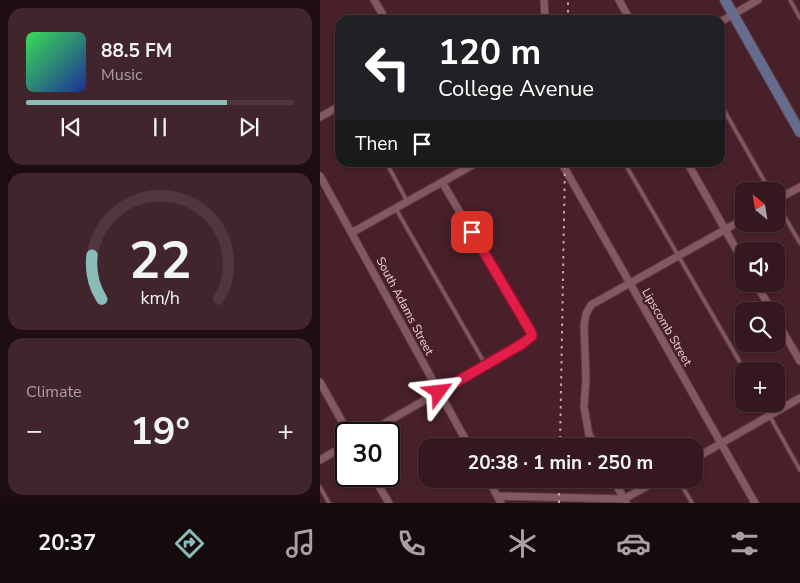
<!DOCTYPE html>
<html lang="en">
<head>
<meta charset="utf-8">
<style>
	body { margin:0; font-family:"Nunito Sans",sans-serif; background:#40252c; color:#f1f3f6; height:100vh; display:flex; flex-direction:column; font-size:19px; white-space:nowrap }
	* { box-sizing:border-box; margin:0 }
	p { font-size:16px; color:#aaa0a4 }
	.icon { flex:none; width:28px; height:28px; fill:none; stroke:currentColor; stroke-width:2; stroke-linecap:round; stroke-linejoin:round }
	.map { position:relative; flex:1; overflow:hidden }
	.details { display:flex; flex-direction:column; gap:8px; padding:8px; background:#1d0d11; width:320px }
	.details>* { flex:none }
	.guide { position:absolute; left:15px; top:15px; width:390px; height:152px; border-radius:15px; box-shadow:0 1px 4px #0004,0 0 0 1px #4f373d; background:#202124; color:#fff; overflow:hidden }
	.needle { width:32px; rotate:330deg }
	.tools { position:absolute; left:415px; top:182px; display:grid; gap:10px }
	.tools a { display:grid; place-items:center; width:50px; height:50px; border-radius:10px; background:#35181f; box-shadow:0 1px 4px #0004,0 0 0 1px #4f373d; font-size:25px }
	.speed { position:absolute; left:15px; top:422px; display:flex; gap:10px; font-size:25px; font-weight:700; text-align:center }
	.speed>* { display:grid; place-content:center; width:65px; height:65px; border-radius:50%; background:#35181f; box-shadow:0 1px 4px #0004,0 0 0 1px #4f373d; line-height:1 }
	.speed .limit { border:2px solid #111; border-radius:8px; background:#fff; color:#111 }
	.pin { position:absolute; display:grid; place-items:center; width:42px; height:42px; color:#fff; margin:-21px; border-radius:10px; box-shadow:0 2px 8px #0006 }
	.me { position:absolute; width:55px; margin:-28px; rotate:60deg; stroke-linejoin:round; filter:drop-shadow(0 0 4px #0008) }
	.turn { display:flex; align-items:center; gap:18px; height:105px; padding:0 20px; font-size:22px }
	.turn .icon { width:65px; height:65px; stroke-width:2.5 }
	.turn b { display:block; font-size:35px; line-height:42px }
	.then { display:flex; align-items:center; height:48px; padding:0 20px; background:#0003; gap:10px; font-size:19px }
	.big { font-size:38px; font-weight:700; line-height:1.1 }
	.details .card { flex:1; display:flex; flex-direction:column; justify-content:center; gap:8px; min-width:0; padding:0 18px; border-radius:15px; background:#40252c }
	.details .dial { align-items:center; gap:0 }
	.dial svg { height:130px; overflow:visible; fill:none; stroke:#4f373d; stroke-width:7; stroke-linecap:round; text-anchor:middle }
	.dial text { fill:#f1f3f6; stroke:none }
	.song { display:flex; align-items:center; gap:15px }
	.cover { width:60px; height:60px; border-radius:8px; background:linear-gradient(135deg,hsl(130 70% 55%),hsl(230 70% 35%)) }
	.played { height:5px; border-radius:2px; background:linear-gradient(90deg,#8bbbb9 75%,#4f373d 75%) }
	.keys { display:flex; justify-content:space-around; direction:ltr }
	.heat { display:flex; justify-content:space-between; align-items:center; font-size:28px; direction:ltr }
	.trip { position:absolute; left:98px; top:438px; width:285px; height:50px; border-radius:15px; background:#35181f; box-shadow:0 1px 4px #0004,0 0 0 1px #4f373d; font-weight:700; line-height:50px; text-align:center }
	.dock { display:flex; height:80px; justify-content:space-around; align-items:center; background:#150a0c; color:#aaa0a4 }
	.dock .icon { width:35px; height:35px }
	.dock .active { color:#8bbbb9 }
	.dock b { font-size:22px; color:#f1f3f6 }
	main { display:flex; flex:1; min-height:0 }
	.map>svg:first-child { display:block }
</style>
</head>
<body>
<main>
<section class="details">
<div class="card">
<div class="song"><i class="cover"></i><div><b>88.5 FM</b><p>Music</p></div></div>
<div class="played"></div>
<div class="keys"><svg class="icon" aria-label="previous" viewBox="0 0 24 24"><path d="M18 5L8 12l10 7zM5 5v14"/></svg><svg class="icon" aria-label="pause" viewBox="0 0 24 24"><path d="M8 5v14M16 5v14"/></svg><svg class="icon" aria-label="next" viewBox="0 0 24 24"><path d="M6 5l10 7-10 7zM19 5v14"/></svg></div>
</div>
<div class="card dial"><svg viewBox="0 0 100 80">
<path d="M14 69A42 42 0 1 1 86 69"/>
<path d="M14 69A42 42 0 0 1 8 42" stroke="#8bbbb9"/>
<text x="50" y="56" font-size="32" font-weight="700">22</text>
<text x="50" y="72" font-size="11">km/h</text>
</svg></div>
<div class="card"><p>Climate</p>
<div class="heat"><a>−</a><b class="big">19°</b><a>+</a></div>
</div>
</section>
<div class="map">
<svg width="480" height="503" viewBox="0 0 480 503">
	<rect width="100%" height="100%" fill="#472029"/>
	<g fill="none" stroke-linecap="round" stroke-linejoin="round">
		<g stroke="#5d3c44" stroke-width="5.5">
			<path id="lane" d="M470 0 480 18
				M400 103 450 191
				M66 162 87 201
				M304 162 425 371
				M456 202 480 243
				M76 209 165 364
				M443 404 480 470
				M358 479 372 503
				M0 487 9 503"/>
		</g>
		<g stroke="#5d3c44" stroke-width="9">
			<path id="street" d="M54 0 66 20
				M224 0 225 20
				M299 0 310 20
				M400 22 438 0
				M0 117 20 106
				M241 162 435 503
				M367 162 424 263
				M0 176 149 446
				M456 200 480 187
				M33 232 158 162
				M436 284 452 311
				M456 320 480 361
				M0 382 29 434
				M46 434 202 344 212 336 211 332 122 182
				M275 446 269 435 264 407 266 378 264 326 266 314 271 305 424 219
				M374 459 480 398
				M0 460 26 445
				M53 476 69 503
				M168 479 181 503
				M293 479 306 502
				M177 496 304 499 340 479"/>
		</g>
		<g stroke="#5d3c44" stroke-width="12">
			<path id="secondary" d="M405 0 480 132"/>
		</g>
		<use href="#lane" stroke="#845860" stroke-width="3"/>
		<use href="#street" stroke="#845860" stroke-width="7"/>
		<use href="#secondary" stroke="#656c8d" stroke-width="10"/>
		<path stroke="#c5a8ad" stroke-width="2" stroke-dasharray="2.5 5" stroke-linecap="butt" d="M248 20V0
			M240 446 245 162
			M239 503V479"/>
	</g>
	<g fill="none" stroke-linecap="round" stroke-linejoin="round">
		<g stroke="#92132f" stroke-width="12">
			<path id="route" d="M119 392 202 344 212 336 211 332 152 232"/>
		</g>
		<use href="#route" stroke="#e11d48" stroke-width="9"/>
	</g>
	<g text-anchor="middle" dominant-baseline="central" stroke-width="5" stroke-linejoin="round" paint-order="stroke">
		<g font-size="12" fill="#ebd1d5" stroke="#472029">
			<text transform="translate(85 306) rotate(62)">South Adams Street</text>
			<text transform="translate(347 327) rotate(60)">Lipscomb Street</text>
		</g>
	</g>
</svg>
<div class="tools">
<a><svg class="needle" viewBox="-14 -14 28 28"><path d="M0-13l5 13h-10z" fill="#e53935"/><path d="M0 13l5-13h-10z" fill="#aaa0a4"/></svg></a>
<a><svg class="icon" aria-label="sound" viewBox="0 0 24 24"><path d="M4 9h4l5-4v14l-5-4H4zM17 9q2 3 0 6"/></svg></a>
<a><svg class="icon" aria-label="search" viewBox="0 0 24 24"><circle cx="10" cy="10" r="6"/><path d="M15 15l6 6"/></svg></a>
<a>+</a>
</div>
<div class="speed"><div class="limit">30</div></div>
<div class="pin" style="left:152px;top:232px;background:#d93025"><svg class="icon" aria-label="arrive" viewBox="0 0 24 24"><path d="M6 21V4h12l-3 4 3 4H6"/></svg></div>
<svg class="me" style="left:119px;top:392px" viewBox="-20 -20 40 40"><path d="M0-17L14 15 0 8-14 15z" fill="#e11d48" stroke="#fff" stroke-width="4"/></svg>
<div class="trip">20:38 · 1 min · 250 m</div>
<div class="guide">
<div class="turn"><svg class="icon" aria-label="left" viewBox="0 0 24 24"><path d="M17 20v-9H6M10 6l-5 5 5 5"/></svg><div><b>120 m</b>College Avenue</div></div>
<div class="then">Then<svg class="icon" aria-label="arrive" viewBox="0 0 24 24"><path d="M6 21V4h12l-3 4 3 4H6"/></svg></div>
</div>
</div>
</main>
<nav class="dock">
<b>20:37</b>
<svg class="icon active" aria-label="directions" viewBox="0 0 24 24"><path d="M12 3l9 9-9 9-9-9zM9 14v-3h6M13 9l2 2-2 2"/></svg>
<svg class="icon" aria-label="music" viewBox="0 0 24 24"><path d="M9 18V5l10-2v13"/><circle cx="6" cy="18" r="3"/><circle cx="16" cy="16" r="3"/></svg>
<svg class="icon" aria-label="phone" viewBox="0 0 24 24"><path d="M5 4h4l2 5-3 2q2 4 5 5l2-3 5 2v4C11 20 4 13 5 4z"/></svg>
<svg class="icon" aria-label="climate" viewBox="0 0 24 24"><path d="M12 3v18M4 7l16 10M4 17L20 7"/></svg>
<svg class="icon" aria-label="car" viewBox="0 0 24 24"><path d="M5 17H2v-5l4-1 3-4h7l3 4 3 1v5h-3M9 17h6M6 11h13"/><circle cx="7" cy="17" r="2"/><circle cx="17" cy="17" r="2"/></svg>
<svg class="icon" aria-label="filters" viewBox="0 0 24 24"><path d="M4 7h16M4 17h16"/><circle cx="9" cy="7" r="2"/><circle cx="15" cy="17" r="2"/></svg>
</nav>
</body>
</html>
